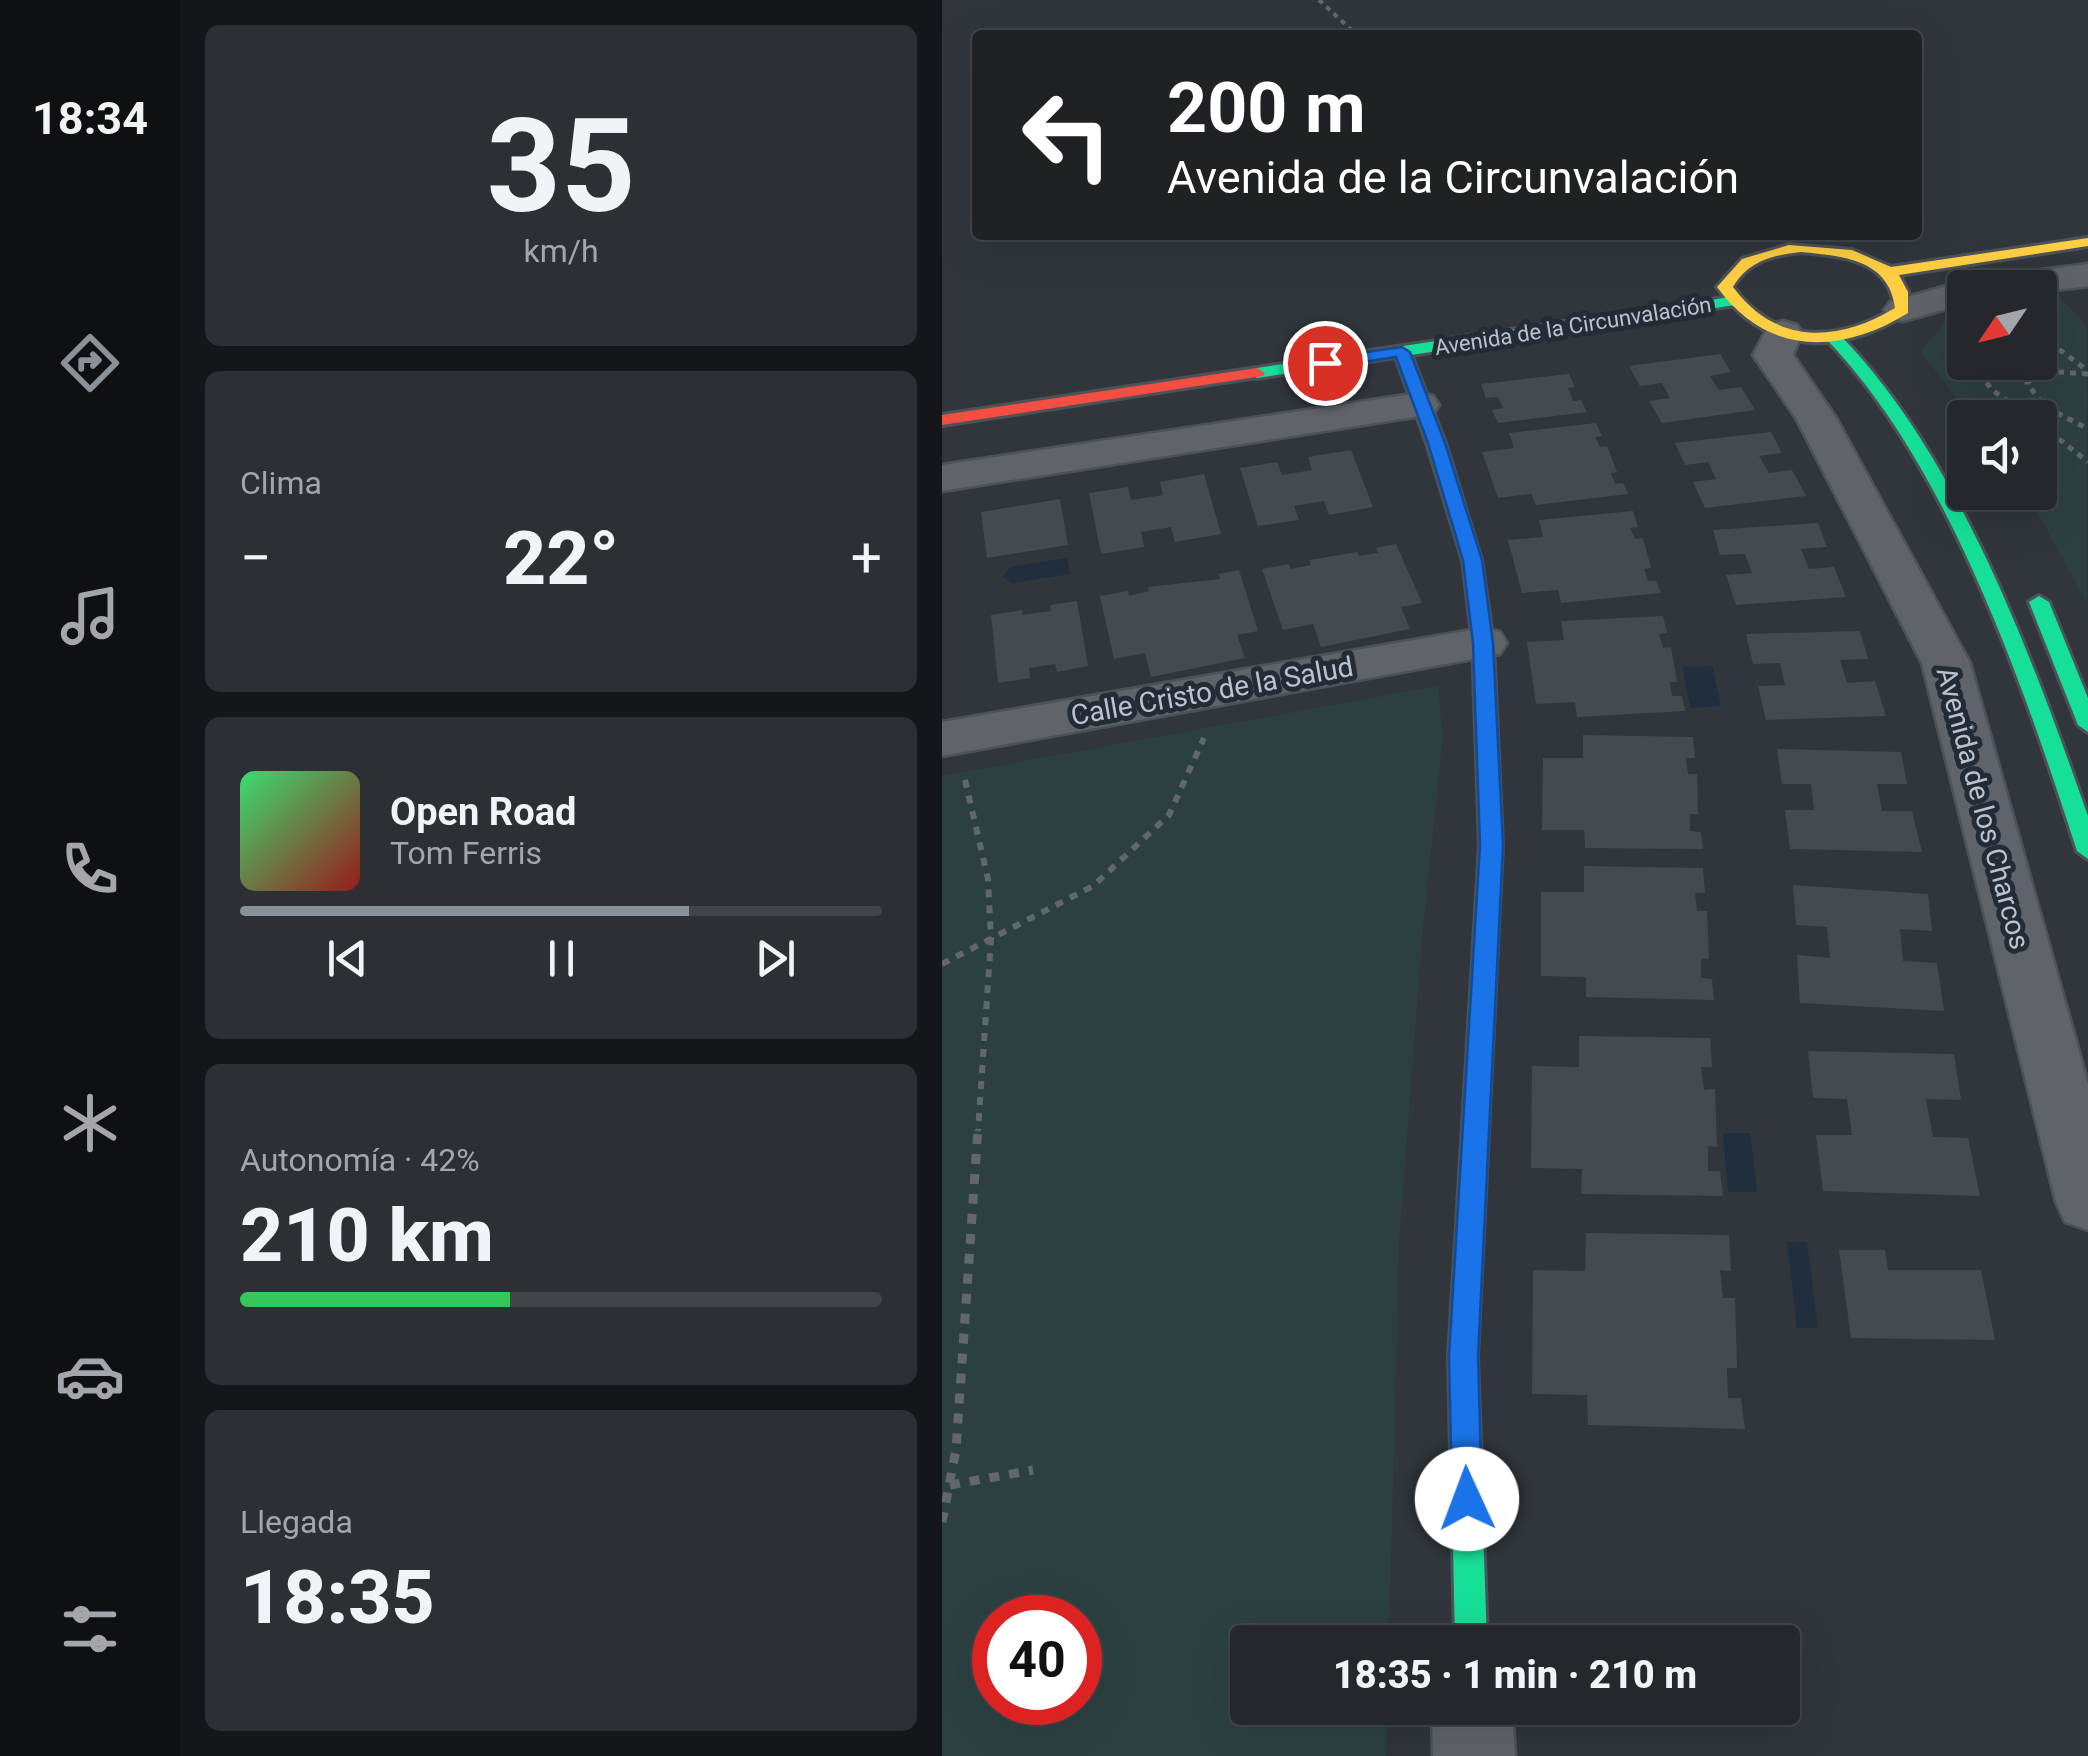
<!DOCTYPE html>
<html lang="es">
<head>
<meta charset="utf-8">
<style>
	body { margin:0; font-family:Roboto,sans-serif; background:#2c3035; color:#f1f3f6; height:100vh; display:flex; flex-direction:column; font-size:38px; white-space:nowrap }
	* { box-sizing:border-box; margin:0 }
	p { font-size:32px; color:#a3a6aa }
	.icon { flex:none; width:55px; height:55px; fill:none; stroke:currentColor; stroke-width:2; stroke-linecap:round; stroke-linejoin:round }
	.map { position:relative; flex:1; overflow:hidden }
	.details { display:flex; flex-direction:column; gap:25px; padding:25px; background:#141619; width:762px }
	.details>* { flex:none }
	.banner { position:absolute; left:30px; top:30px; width:950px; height:210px; border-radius:10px; box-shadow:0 10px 40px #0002,0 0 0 2px #414449; background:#202124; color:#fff; overflow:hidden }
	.needle { width:65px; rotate:235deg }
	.buttons { position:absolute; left:1005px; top:270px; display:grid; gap:20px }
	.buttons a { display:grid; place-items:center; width:110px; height:110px; border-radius:10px; background:#24282d; box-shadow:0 10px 40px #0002,0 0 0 2px #414449; font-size:50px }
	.speed { position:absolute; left:30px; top:1595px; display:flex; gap:20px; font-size:50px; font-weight:700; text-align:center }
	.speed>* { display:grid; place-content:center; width:130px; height:130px; border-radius:50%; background:#24282d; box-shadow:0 10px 40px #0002,0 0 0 2px #414449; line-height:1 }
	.speed .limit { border:15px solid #d22; background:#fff; color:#111 }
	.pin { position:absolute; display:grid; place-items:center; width:85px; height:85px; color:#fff; margin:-42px; border:5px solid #fff; border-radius:50%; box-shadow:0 2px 10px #0007 }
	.me { position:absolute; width:110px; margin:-55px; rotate:358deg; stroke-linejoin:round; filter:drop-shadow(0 0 8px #0008) }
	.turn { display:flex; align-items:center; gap:35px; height:210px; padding:0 30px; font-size:45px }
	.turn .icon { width:130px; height:130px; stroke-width:2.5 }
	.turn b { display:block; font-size:70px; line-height:85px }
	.big { font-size:75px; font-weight:800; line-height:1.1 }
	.details .tile { flex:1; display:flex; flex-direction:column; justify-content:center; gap:15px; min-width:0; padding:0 35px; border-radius:15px; background:#2c3035 }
	.details .dial { align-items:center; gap:0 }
	.dial b { font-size:130px; line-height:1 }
	.song { display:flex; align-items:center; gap:30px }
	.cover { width:120px; height:120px; border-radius:15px; background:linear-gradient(135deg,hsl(140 70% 55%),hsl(0 70% 35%)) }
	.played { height:10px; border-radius:5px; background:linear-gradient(90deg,#8b9199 70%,#414449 70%) }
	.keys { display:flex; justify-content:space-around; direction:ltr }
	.heat { display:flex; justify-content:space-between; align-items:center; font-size:55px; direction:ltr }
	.charge { height:15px; border-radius:8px; background:linear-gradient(90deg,#34c759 42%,#414449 0) }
	.trip { position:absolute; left:288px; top:1625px; width:570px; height:100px; border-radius:10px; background:#24282d; box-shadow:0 10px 40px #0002,0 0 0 2px #414449; font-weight:800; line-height:100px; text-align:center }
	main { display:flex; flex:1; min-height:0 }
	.tab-bar { display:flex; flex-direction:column; width:180px; justify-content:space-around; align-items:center; background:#0e1012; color:#a3a6aa }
	.tab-bar .icon { width:70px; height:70px }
	.tab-bar .active { color:#8b9199 }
	.tab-bar b { font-size:45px; color:#f1f3f6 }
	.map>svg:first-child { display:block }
</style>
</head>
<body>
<main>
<nav class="tab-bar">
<b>18:34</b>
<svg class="icon active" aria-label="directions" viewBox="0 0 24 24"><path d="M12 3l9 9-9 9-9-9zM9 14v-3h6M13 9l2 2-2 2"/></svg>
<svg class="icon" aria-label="music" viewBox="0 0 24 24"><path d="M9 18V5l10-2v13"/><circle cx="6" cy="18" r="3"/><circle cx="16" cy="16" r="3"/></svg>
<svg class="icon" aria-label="phone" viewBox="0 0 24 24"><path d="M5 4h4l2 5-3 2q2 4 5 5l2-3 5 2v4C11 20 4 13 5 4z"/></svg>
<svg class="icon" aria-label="climate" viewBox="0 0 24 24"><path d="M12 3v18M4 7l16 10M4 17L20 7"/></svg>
<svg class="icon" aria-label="car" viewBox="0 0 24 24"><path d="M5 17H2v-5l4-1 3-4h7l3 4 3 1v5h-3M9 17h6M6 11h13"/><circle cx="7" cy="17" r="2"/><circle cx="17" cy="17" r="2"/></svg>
<svg class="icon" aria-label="filters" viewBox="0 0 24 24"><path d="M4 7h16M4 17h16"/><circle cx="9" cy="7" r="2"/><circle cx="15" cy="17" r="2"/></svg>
</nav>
<section class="details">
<div class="tile dial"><b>35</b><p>km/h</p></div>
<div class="tile"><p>Clima</p>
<div class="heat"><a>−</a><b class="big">22°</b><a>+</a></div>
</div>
<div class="tile">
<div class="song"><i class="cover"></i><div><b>Open Road</b><p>Tom Ferris</p></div></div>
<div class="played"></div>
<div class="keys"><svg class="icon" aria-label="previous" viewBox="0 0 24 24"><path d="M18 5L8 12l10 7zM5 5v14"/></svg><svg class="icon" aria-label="pause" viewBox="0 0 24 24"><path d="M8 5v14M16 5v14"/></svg><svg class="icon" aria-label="next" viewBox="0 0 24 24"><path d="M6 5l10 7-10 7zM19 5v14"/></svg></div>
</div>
<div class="tile"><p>Autonomía · 42%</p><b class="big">210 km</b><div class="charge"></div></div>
<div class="tile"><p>Llegada</p><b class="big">18:35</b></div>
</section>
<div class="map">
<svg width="1146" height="1756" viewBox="0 0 1146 1756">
	<rect width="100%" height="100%" fill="#30363c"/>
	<path fill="#2d4041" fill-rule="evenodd" d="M1114 293 1145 326V604L1085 493 1098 492V418L1029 417 979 352 1013 309 1022 307V362H1098V295Z
		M496 686 501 736 480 938 457 1244 447 1642H305V1708H445L444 1756H0V776ZM52 1618H138V1702H52Z"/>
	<path fill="#202e3e" d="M125 558 128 574 70 583 61 577 68 567Z
		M770 666 779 706 748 708 741 667Z
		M781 1133H808L815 1192H786Z
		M845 1242H865L876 1328H855Z"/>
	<path fill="#444a50" d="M778 354 789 372 768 376 777 390 799 387 813 410 720 423 707 401 728 398 720 383 698 386 687 366Z
		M627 374 633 387 626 388 631 401 639 400 645 412 556 423 550 410 561 408 556 397 544 398 539 384Z
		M654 423 660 436 653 437 658 447 665 446 675 472 669 473 673 484 681 483 686 494 594 505 589 494 556 498 540 452 572 448 567 433Z
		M829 432 840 453 817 456 827 473 850 470 864 496 763 508 751 482 774 479 766 462 743 465 733 443Z
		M409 450 431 507 387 515 382 501 352 506 357 520 316 526 298 468 335 462 340 475 370 470 366 457Z
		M262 474 279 534 233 542 229 527 199 532 202 547 159 554 147 493 186 487 189 500 221 495 218 482Z
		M118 499 126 545 45 558 39 512Z
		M691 511 696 527 688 528 693 539 701 538 709 568 702 569 706 581H714L719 593 619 603 616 590 580 593 566 540 601 537 597 520Z
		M876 523 885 547 859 549 867 569 892 567 904 597 794 605 784 575 810 573 803 554 778 555 771 530Z
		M454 544 480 603 459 607 468 629 379 647 371 624 341 630 320 569 347 564 349 569 369 565 367 560 415 552 417 556 436 553 434 548Z
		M297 570 316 631 295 635 303 658 209 677 203 653 172 659 158 596 186 591 187 596 207 591 206 587 278 579 277 574Z
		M135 601 146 666 115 672 113 664 87 668 88 678 56 683 49 615 80 610V615L109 611 108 605Z
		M721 616 725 633 717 634 721 648 729 647 735 682H728L730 696H740L743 711 635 717 633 702 594 704 585 642 622 640 619 621Z
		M918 631 926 659 898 660 905 683 933 681 944 716 824 720 816 686 843 685 838 663 811 664 804 634Z
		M641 735 751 737 753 758H744L746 774H755L756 814H748V831L759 832 761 849 643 848 642 830H600L601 758H641Z
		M835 749 959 752 965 784H935L940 811H970L980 852 848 849 843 810H872L869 784H840Z
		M642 866 761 868 763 893H753L755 911H765L767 959 759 958V978L770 979 772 1000 644 997V977L599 976V892H642Z
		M851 885 986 894 990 931 958 929 961 961 995 963 1002 1011 858 1003 855 955 888 958 885 927 854 925Z
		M637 1036 768 1038 770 1067H759L762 1090 773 1089 775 1147 766 1146V1171H778L781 1196 639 1194 640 1169 589 1168 590 1066 637 1067Z
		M866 1051 1012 1054 1019 1100 984 1099 991 1137 1026 1138 1038 1196 881 1191 874 1135H910L905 1099 871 1098Z
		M644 1233 787 1235 789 1271 778 1270 781 1298H793L795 1368H785L786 1398H799L803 1429 646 1425 645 1395 590 1394 591 1270 643 1271Z
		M897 1250H943L946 1270H1039L1053 1340 909 1338Z"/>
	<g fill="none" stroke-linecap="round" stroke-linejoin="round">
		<g stroke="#4d5258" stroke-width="5">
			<path id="street" d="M1146 264V286L1098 292V288H1022V304L961 321 948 318 942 310 948 302 1022 281 1030 283 1045 277Z
				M841 321 855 325 860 333 851 355 894 418 1028 663 1146 1084V1230L1123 1222 1114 1202 980 663 854 418 811 355 827 325Z
				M477 393 491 396 497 405 491 414 0 491V465Z
				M541 628 558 632 565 643 558 654 0 756V722Z
				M490 1708H570L573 1756H491Z"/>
		</g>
		<g stroke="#4d5258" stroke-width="6">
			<path id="fast" d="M788 297 796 302 793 305 469 355 503 443 539 560 551 643 560 845 535 1356 545 1642H513L507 1356 538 845 531 643 521 560 485 443 454 357 315 378 307 373 315 368Z
				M886 335H898C1014 454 1086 646 1141 802L1146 816V859L1135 851C1082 687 1007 467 886 341Z
				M1097 596 1107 602 1146 698V732L1136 725 1087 602Z"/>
		</g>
		<g stroke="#4d5258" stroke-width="6">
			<path id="slow" d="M1146 238V246L957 275 966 292V313C898 355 825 356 775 287L800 259 847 245 910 250 949 267ZM859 252C900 256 947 259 953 308 895 343 834 345 791 287 806 261 831 255 859 252Z"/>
		</g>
		<g stroke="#4d5258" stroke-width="6">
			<path id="jam" d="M315 368 323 373 321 376 0 425V415Z"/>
		</g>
		<path stroke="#62676c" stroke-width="4" stroke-dasharray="5 5" stroke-linecap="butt" d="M377 0 415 35"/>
		<path stroke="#62676c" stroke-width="5" stroke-dasharray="6 6" stroke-linecap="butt" d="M1098 335 1146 371
			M1032 362 1049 389 1089 418
			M1146 374 1102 371 1085 383 1102 406 1146 429
			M1098 424 1146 462"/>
		<path stroke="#62676c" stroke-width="6" stroke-dasharray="8 8" stroke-linecap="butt" d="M23 780 46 879 49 939 36 1131
			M0 964 151 886 227 815 262 738"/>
		<path stroke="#62676c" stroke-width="9" stroke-dasharray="10 10" stroke-linecap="butt" d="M8 1485 91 1470
			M0 1522 14 1450 36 1128"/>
		<use href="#street" fill="#60646a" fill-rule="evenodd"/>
		<use href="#fast" fill="#16e098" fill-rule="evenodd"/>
		<use href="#slow" fill="#ffcf43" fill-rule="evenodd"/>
		<use href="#jam" fill="#f24e42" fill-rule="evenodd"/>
	</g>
	<path fill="#1a73e8" stroke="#114b97" stroke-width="2.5" d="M460 347 468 352 503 443 540 560 551 643 561 845 536 1356 540 1499 536 1510 525 1514 514 1510 510 1499 507 1356 538 845 531 643 521 560 486 443 454 357 383 368 375 363 383 358Z"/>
	<g text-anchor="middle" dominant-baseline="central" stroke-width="10" stroke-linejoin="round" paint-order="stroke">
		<g font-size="22" fill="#bcc2cb" stroke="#232c36">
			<text transform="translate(631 326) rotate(-9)">Avenida de la Circunvalación</text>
		</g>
		<g font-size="28" fill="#bcc2cb" stroke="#232c36">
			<text transform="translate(270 691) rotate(-10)">Calle Cristo de la Salud</text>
			<text transform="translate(1041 808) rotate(75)">Avenida de los Charcos</text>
		</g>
	</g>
</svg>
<div class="buttons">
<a><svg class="needle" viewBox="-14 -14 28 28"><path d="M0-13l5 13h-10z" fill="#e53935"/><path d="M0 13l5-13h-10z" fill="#a3a6aa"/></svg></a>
<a><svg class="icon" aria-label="sound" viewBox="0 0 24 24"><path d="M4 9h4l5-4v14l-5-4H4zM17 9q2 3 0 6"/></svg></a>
</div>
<div class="speed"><div class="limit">40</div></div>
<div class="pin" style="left:383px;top:363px;background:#d93025"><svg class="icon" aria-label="arrive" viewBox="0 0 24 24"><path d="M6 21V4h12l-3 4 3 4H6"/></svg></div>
<svg class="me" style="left:525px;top:1499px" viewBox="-20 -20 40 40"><circle r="19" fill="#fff"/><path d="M0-13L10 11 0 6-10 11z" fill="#1a73e8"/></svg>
<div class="trip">18:35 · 1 min · 210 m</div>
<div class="banner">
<div class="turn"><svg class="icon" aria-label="left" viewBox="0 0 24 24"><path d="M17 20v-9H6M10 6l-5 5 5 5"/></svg><div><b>200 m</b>Avenida de la Circunvalación</div></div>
</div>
</div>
</main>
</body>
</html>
